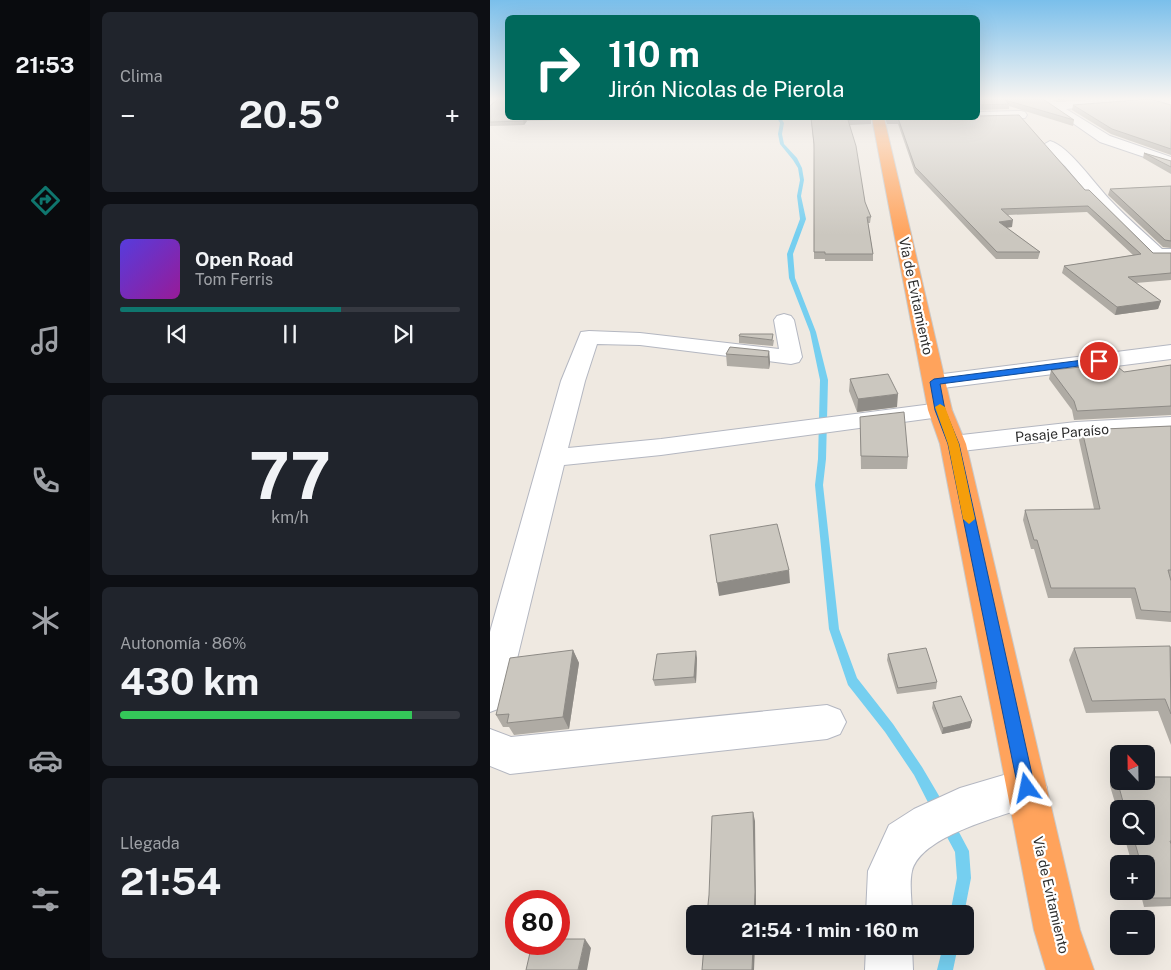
<!DOCTYPE html>
<html lang="es">
<head>
<meta charset="utf-8">
<style>
	body { margin:0; font-family:"Public Sans",sans-serif; background:#20242c; color:#f1f3f6; height:100vh; display:flex; flex-direction:column; font-size:19px; white-space:nowrap }
	* { box-sizing:border-box; margin:0 }
	p { font-size:16px; color:#9ea1a6 }
	.icon { flex:none; width:28px; height:28px; fill:none; stroke:currentColor; stroke-width:2; stroke-linecap:round; stroke-linejoin:round }
	.map { position:relative; flex:1; overflow:hidden }
	.side { display:flex; flex-direction:column; gap:12px; padding:12px; background:#0d0f14; width:400px }
	.side>* { flex:none }
	.hud { position:absolute; left:15px; top:15px; width:475px; height:105px; border-radius:8px; box-shadow:0 5px 20px #0002; background:#00695c; color:#fff; overflow:hidden }
	.needle { width:32px; rotate:338deg }
	.controls { position:absolute; left:620px; top:745px; display:grid; gap:10px }
	.controls a { display:grid; place-items:center; width:45px; height:45px; border-radius:8px; background:#171b24; box-shadow:0 5px 20px #0002; font-size:25px }
	.speed { position:absolute; left:15px; top:890px; display:flex; gap:10px; font-size:25px; font-weight:700; text-align:center }
	.speed>* { display:grid; place-content:center; width:65px; height:65px; border-radius:50%; background:#171b24; box-shadow:0 5px 20px #0002; line-height:1 }
	.speed .limit { border:8px solid #d22; background:#fff; color:#111 }
	.pin { position:absolute; display:grid; place-items:center; width:42px; height:42px; color:#fff; margin:-21px; border:2px solid #fff; border-radius:50%; box-shadow:0 1px 5px #0007 }
	.me { position:absolute; width:55px; margin:-28px; rotate:348deg; stroke-linejoin:round; filter:drop-shadow(0 0 4px #0008) }
	.turn { display:flex; align-items:center; gap:18px; height:105px; padding:0 20px; font-size:22px }
	.turn .icon { width:65px; height:65px; stroke-width:2.5 }
	.turn b { display:block; font-size:35px; line-height:42px }
	.big { font-size:38px; font-weight:700; line-height:1.1 }
	.side .widget { flex:1; display:flex; flex-direction:column; justify-content:center; gap:8px; min-width:0; padding:0 18px; border-radius:8px; background:#20242c }
	.side .dial { align-items:center; gap:0 }
	.dial b { font-size:65px; line-height:1 }
	.song { display:flex; align-items:center; gap:15px }
	.cover { width:60px; height:60px; border-radius:8px; background:linear-gradient(135deg,hsl(250 70% 55%),hsl(300 70% 35%)) }
	.played { height:5px; border-radius:2px; background:linear-gradient(90deg,#0f766e 65%,#363941 65%) }
	.keys { display:flex; justify-content:space-around; direction:ltr }
	.heat { display:flex; justify-content:space-between; align-items:center; font-size:28px; direction:ltr }
	.charge { height:8px; border-radius:4px; background:linear-gradient(90deg,#34c759 86%,#363941 0) }
	.trip { position:absolute; left:196px; top:905px; width:288px; height:50px; border-radius:8px; background:#171b24; box-shadow:0 5px 20px #0002; font-weight:700; line-height:50px; text-align:center }
	main { display:flex; flex:1; min-height:0 }
	.menu { display:flex; flex-direction:column; width:90px; justify-content:space-around; align-items:center; background:#090b0e; color:#9ea1a6 }
	.menu .icon { width:35px; height:35px }
	.menu .on { color:#0f766e }
	.menu b { font-size:22px; color:#f1f3f6 }
	.map>svg:first-child { display:block }
</style>
</head>
<body>
<main>
<nav class="menu">
<b>21:53</b>
<svg class="icon on" aria-label="directions" viewBox="0 0 24 24"><path d="M12 3l9 9-9 9-9-9zM9 14v-3h6M13 9l2 2-2 2"/></svg>
<svg class="icon" aria-label="music" viewBox="0 0 24 24"><path d="M9 18V5l10-2v13"/><circle cx="6" cy="18" r="3"/><circle cx="16" cy="16" r="3"/></svg>
<svg class="icon" aria-label="phone" viewBox="0 0 24 24"><path d="M5 4h4l2 5-3 2q2 4 5 5l2-3 5 2v4C11 20 4 13 5 4z"/></svg>
<svg class="icon" aria-label="climate" viewBox="0 0 24 24"><path d="M12 3v18M4 7l16 10M4 17L20 7"/></svg>
<svg class="icon" aria-label="car" viewBox="0 0 24 24"><path d="M5 17H2v-5l4-1 3-4h7l3 4 3 1v5h-3M9 17h6M6 11h13"/><circle cx="7" cy="17" r="2"/><circle cx="17" cy="17" r="2"/></svg>
<svg class="icon" aria-label="filters" viewBox="0 0 24 24"><path d="M4 7h16M4 17h16"/><circle cx="9" cy="7" r="2"/><circle cx="15" cy="17" r="2"/></svg>
</nav>
<section class="side">
<div class="widget"><p>Clima</p>
<div class="heat"><a>−</a><b class="big">20.5°</b><a>+</a></div>
</div>
<div class="widget">
<div class="song"><i class="cover"></i><div><b>Open Road</b><p>Tom Ferris</p></div></div>
<div class="played"></div>
<div class="keys"><svg class="icon" aria-label="previous" viewBox="0 0 24 24"><path d="M18 5L8 12l10 7zM5 5v14"/></svg><svg class="icon" aria-label="pause" viewBox="0 0 24 24"><path d="M8 5v14M16 5v14"/></svg><svg class="icon" aria-label="next" viewBox="0 0 24 24"><path d="M6 5l10 7-10 7zM19 5v14"/></svg></div>
</div>
<div class="widget dial"><b>77</b><p>km/h</p></div>
<div class="widget"><p>Autonomía · 86%</p><b class="big">430 km</b><div class="charge"></div></div>
<div class="widget"><p>Llegada</p><b class="big">21:54</b></div>
</section>
<div class="map">
<svg width="681" height="970" viewBox="0 0 681 970">
	<rect width="100%" height="100%" fill="#efe9e1"/>
	<g fill="none" stroke-linecap="round" stroke-linejoin="round">
		<path fill="#75cff0" fill-rule="evenodd" d="M287 118H291L294 123 292 134 294 144 307 158 312 168 314 180 311 196 316 219 303 254 305 278 326 332 338 380 336 459 333 485 349 629 367 678 403 724 432 767 455 806 457 811 455 816 450 818 445 816 424 775 395 732 358 685 339 629 325 485 328 459 330 380 320 332 299 278 297 254 310 219 307 196 310 180 308 168 303 160 290 144 288 134 290 123Z
			M457 817 462 819 479 851 481 878 474 914H460L467 878 465 852 450 824 452 819Z
			M453 946H468L463 970H447Z"/>
		<g stroke="#b4b7c1" stroke-width="2">
			<path id="minor" d="M548 99H562L567 102 614 99H665L659 102 576 109 620 136 681 157V166L610 142Z
				M531 111 535 112 537 115 535 118 488 120 483 118H488V112Z
				M560 141C578 145 607 187 621 201 637 218 655 233 672 249H681V259H662L610 208 575 166 555 148 553 145Z
				M294 314 301 316 304 320 312 357 309 362 301 364 150 345 107 344 95 381 78 448 171 439 450 403 459 405 462 410 459 415 450 417 171 455 74 465 18 696 13 707 0 712V632L71 381 91 332 99 331 150 333 289 349 284 320 287 316Z
				M681 345V359L445 389 437 387 433 382 437 377 445 375Z
				M681 417V433L586 438 463 452 454 450 450 444 454 438 463 436 586 422Z
				M337 705 350 710 356 722 350 734 337 739 20 774 0 766V729L21 737Z
				M537 768 551 774 557 788 551 802C518 815 431 834 422 871 419 884 422 901 422 914H376L378 871 399 825 424 809 470 788Z
				M376 946H422L423 970H375Z"/>
		</g>
		<g stroke="#c9c9c9" stroke-width="2">
			<path id="highway" d="M382 118H394L462 410 476 444 590 930 604 970H556L544 930 450 444 438 410Z"/>
		</g>
		<use href="#minor" fill="#fff" fill-rule="evenodd"/>
		<use href="#highway" fill="#ffa35c" fill-rule="evenodd"/>
	</g>
	<path fill="#afaba4" d="M488 99H553L584 120 583 126 519 106V109L488 110V112Z
		M583 105H681V155L621 134 582 110Z
		M0 106 18 118H75L74 120 37 121 34 125 0 126Z
		M321 118H381V124L360 125 375 202 381 217 380 223H378L383 254V261H335V259H324V149Z
		M395 118H488L595 190 663 253H681V280L646 283 671 301 668 309 625 315 572 273 574 266 643 255 597 212 518 215 522 227 517 228 550 252 548 259H506L425 173 408 124H397Z
		M654 153 681 161V174L653 158Z
		M681 186V248L673 247 618 195 620 189Z
		M249 336 284 340 283 346 249 343Z
		M279 351 280 363 279 369 237 366 236 354Z
		M681 365V415L584 420 582 410 559 379 561 370 596 373 634 372Z
		M360 379 407 407 367 412 359 391Z
		M370 417 418 457 417 469H371Z
		M681 426V622L646 619 641 598H558L544 549H541L533 520 535 510 604 509 589 440 592 430Z
		M681 647V745L668 711 596 713 579 660 584 648Z
		M83 650 89 663 79 729 24 735 19 727H13L6 715Z
		M398 654 447 682 446 689 407 694 397 660Z
		M207 658 206 683 165 686 163 680Z
		M443 702 482 721 480 728 452 734 442 708Z
		M626 776 681 777V906L654 907 650 891H656V864H642L634 836H656V809H629V816L620 786Z"/>
	<path fill="#8e8b86" d="M568 99H585L567 100Z
		M36 118 37 121 34 125 33 121Z
		M523 220 522 227 508 228 509 222Z
		M671 301 668 309 625 315 627 307Z
		M279 351 280 363 279 369 278 357Z
		M408 394 407 407 367 412 368 399Z
		M299 570 300 583 229 596 227 583Z
		M83 650 89 663 79 729 73 717Z
		M206 651 207 658 206 683 204 677Z
		M482 721 480 728 452 734 453 728Z
		M263 812 265 821 266 901V914H264Z
		M95 939 101 948 97 970H88Z
		M263 946H265L264 970H262Z"/>
	<path fill="#cbc7bf" stroke="#8e8b86" d="M8 99H18V118H36L33 121 0 122V106Z
		M488 99H553L584 120 515 100 519 104 489 105 488 109Z
		M660 99 681 105V149L622 129 583 105Z
		M529 115 595 190H599L663 253H681V273L638 277 671 301 627 307 574 266 651 254 598 206 511 209 523 220 509 222 550 252H507L425 167 408 118 398 119 397 118H488V116Z
		M321 118H381L382 119 358 120 366 146 375 202 381 217H377L383 254H335V252H324V144Z
		M654 153 681 161V167Z
		M681 186V241L675 240 620 189Z
		M250 334H283L282 340 249 336Z
		M240 347 279 351 278 357 236 354Z
		M681 365V406L587 411 584 401 561 370 591 367 596 373 628 367 634 372Z
		M398 374 408 394 368 399 360 379Z
		M414 412 418 457 371 456 370 417Z
		M681 426V570H678L681 581V612L651 610 645 588H561L547 540H544L535 510 610 509 592 430Z
		M287 524 299 570 227 583 220 535Z
		M680 646 681 714 675 699 602 701 584 648Z
		M436 648 447 682 408 688 398 654Z
		M83 650 73 717 17 723 19 714 6 715 20 658Z
		M206 651 204 677 163 680 167 654Z
		M471 696 482 721 453 728 443 702Z
		M626 776 629 777V781H656V777H681V841H680L681 844V898H661L656 883V864H651L643 836H656V809H635Z
		M263 812 265 892 264 914H217L219 895 222 816Z
		M69 939H95L88 970H36L42 944H69Z
		M214 946H263L262 970H212Z"/>
	<linearGradient id="sky" x2="0" y2="1"><stop stop-color="#7abfeb"/><stop offset="0.42" stop-color="#f8f5f2"/><stop offset="1" stop-color="#f8f5f2" stop-opacity="0"/></linearGradient>
	<rect width="681" height="235" fill="url(#sky)"/>
	<path fill="#1a73e8" stroke="#114b97" d="M609 358 612 359V363L450 384 455 410 469 444 545 788 543 793 537 796 531 793 528 788 458 444 445 410 440 382 444 379Z"/>
	<path fill="#f59e0b" d="M450 404 455 407 469 444 485 519 479 524 473 519 458 444 445 407Z"/>
	<g text-anchor="middle" dominant-baseline="central" stroke-width="4.5" stroke-linejoin="round" paint-order="stroke">
		<g font-size="14" fill="#2e2e2e" stroke="#fff">
			<text transform="translate(426 296) rotate(78)">Vía de Evitamiento</text>
			<text transform="translate(572 433) rotate(-5)">Pasaje Paraíso</text>
			<text transform="translate(561 895) rotate(77)">Vía de Evitamiento</text>
		</g>
	</g>
</svg>
<div class="controls">
<a><svg class="needle" viewBox="-14 -14 28 28"><path d="M0-13l5 13h-10z" fill="#e53935"/><path d="M0 13l5-13h-10z" fill="#9ea1a6"/></svg></a>
<a><svg class="icon" aria-label="search" viewBox="0 0 24 24"><circle cx="10" cy="10" r="6"/><path d="M15 15l6 6"/></svg></a>
<a>+</a>
<a>−</a>
</div>
<div class="speed"><div class="limit">80</div></div>
<div class="pin" style="left:609px;top:361px;background:#d93025"><svg class="icon" aria-label="arrive" viewBox="0 0 24 24"><path d="M6 21V4h12l-3 4 3 4H6"/></svg></div>
<svg class="me" style="left:537px;top:788px" viewBox="-20 -20 40 40"><path d="M0-17L14 15 0 8-14 15z" fill="#1a73e8" stroke="#fff" stroke-width="4"/></svg>
<div class="trip">21:54 · 1 min · 160 m</div>
<div class="hud">
<div class="turn"><svg class="icon" aria-label="right" viewBox="0 0 24 24"><path d="M7 20v-9h11M14 6l5 5-5 5"/></svg><div><b>110 m</b>Jirón Nicolas de Pierola</div></div>
</div>
</div>
</main>
</body>
</html>
